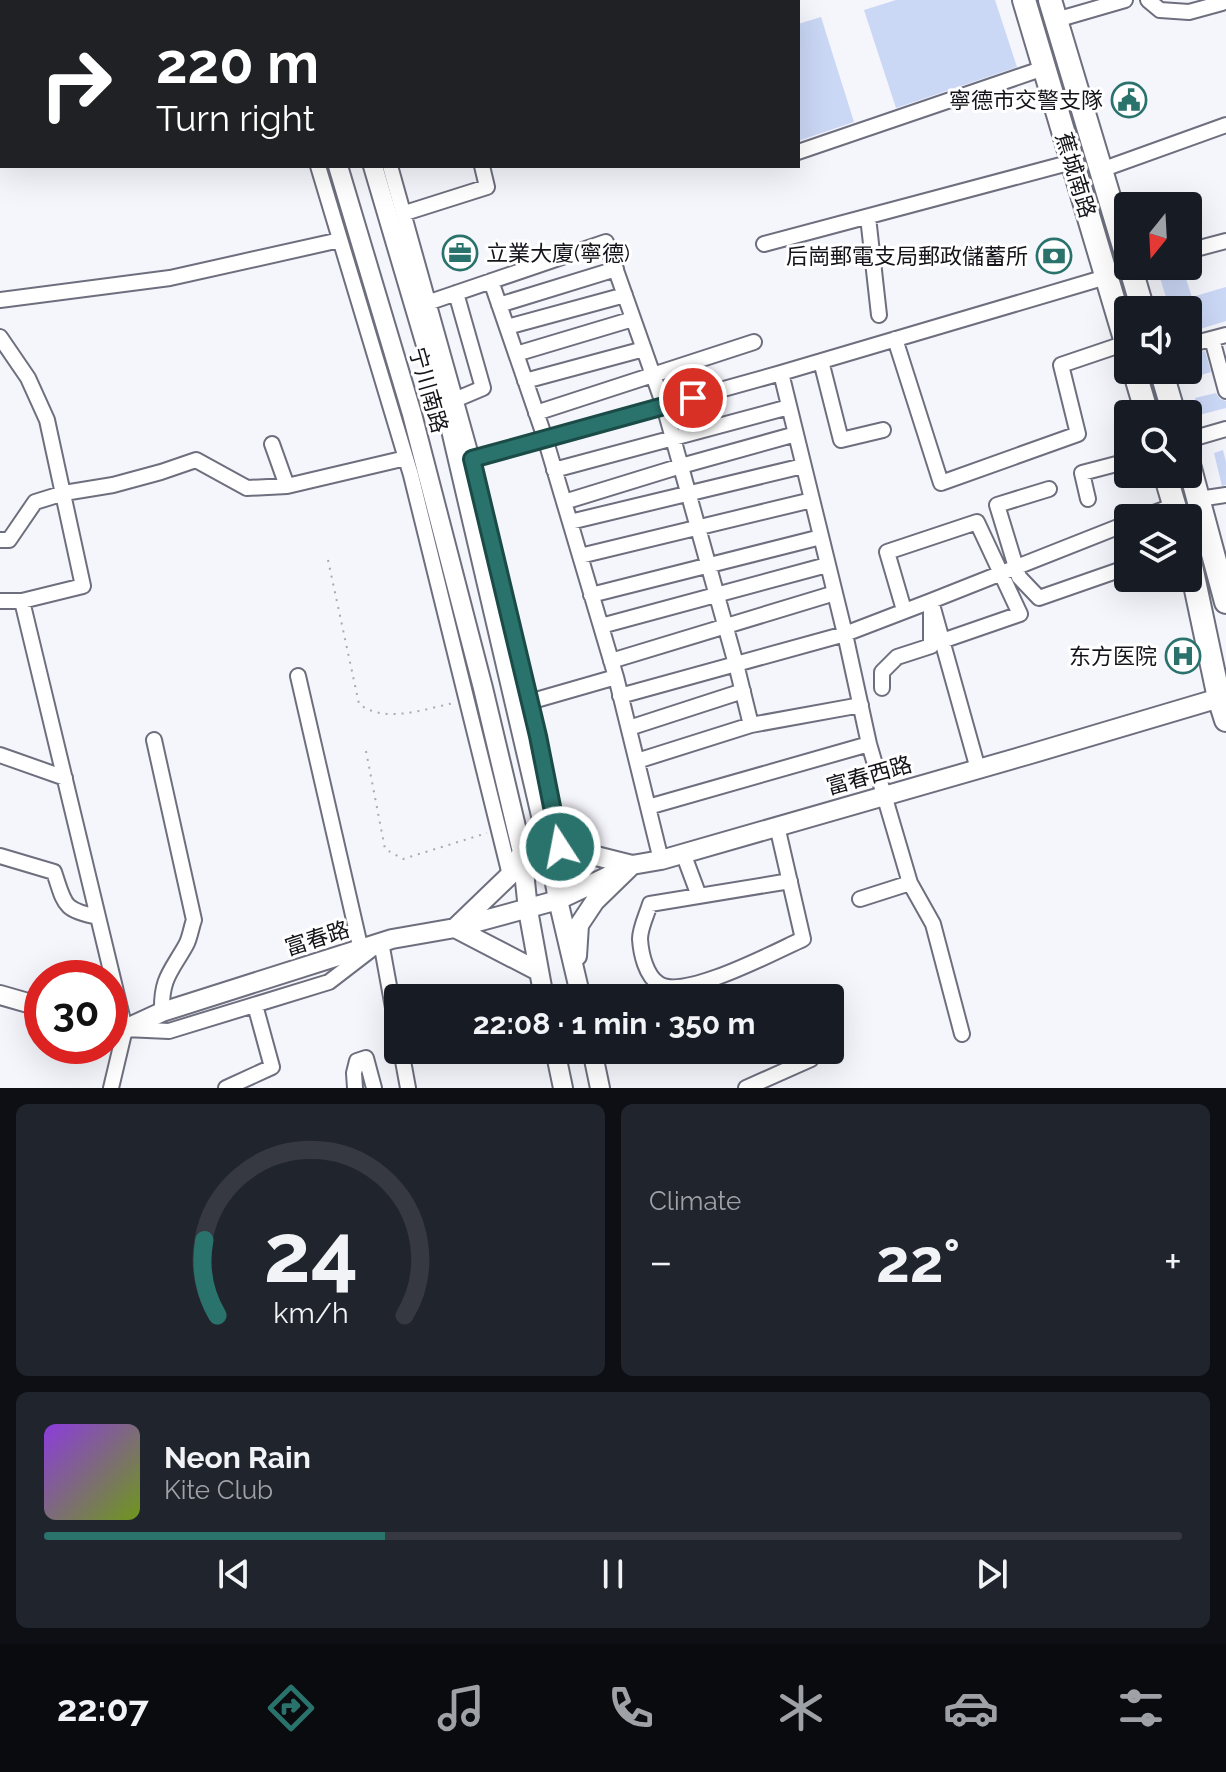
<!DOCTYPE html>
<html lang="en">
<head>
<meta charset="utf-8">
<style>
	body { margin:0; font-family:Raleway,"Noto Sans SC",sans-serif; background:#20242c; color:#f1f3f6; height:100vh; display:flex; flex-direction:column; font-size:30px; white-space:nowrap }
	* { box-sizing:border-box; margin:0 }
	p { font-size:26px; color:#9ea1a6 }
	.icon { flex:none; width:44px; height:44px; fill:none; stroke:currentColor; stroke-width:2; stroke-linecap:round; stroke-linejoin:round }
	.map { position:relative; height:1088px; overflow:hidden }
	.panel { display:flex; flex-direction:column; gap:16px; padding:16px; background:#0d0f14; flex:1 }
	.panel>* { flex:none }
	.top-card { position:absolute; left:0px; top:0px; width:800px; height:168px; box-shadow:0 8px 32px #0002; background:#202124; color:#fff; overflow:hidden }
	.needle { width:52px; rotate:198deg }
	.buttons { position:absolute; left:1114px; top:192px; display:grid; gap:16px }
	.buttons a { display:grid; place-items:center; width:88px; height:88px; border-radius:8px; background:#171b24; box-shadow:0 8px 32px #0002; font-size:40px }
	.speed { position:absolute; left:24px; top:960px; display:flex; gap:16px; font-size:40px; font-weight:700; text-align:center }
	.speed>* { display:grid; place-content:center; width:104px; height:104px; border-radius:50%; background:#171b24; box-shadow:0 8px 32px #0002; line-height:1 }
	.speed .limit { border:12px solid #d22; background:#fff; color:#111 }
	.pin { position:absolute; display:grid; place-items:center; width:68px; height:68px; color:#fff; margin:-34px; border:4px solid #fff; border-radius:50%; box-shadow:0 2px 8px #0007 }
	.me { position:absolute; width:88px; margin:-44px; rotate:349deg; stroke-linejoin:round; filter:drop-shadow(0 0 6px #0008) }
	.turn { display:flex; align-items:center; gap:28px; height:168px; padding:0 24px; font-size:36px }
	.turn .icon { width:104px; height:104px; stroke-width:2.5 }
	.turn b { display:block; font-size:56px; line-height:68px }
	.big { font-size:60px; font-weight:700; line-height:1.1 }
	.panel .widget { flex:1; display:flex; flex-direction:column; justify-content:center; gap:12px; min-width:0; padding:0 28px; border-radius:12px; background:#20242c }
	.panel .dial { align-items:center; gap:0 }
	.dial svg { height:208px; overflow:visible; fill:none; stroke:#363941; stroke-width:7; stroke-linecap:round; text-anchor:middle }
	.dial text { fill:#f1f3f6; stroke:none }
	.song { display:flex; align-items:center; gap:24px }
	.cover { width:96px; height:96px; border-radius:12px; background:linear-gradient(135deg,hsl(270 70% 55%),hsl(80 70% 35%)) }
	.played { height:8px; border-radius:4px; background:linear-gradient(90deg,#2a736d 30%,#363941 30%) }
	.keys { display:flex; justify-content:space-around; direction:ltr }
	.heat { display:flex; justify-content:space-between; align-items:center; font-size:44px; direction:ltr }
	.panel .tiles { flex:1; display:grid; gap:16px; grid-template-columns:1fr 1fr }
	.widget:last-child { grid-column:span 2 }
	.trip { position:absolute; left:384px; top:984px; width:460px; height:80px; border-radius:8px; background:#171b24; box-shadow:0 8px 32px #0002; font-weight:700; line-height:80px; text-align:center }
	.menu { display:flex; height:128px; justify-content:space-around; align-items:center; background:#090b0e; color:#9ea1a6 }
	.menu .icon { width:56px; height:56px }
	.menu .active { color:#2a736d }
	.menu b { font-size:36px; color:#f1f3f6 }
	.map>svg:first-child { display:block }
</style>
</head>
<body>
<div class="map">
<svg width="1226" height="1088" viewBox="0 0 1226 1088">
	<rect width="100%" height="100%" fill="#f5f5fc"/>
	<path fill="#cad7f5" d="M896 0H995L1017 67 896 108 864 10Z
		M821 17 854 122 798 141V24Z
		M1183 270 1192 297 1226 287V321L1200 329 1201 331 1188 335V310H1170L1160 278Z
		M1205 351 1211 372 1188 379V355Z
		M1216 393 1220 399 1226 401V408L1199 415 1195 398Z
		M1223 450 1226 462V485L1222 486 1214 453Z"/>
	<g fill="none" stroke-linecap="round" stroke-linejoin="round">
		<g stroke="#6e6f7e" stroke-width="18">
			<path id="minor" d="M268 0 269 2
				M340 0V2
				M412 0 413 2
				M677 0 678 2
				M1148 0 1160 10 1189 12 1222 3
				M504 2 505 0
				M576 2 583 0
				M1056 20 1125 0
				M0 57H2
				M798 152 1044 68
				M318 166 411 475 510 875
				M390 166 472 459 538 736 560 847
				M1101 170 1226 125
				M405 213 487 187 482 166
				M868 217 879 315
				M764 244 1072 162
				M1188 251 1226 241
				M491 281 545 438 616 677 661 860
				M456 293 483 388 457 399
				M0 300 170 278 340 240
				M430 302 606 242 664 406 736 664 751 725
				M499 305 616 269
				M507 327 625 295
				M0 337 28 378 47 420 83 586 22 601H0
				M895 339 941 483 1078 434 1061 365 1126 343
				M1212 339 1226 391
				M1188 345 1226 335
				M516 354 633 319
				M821 361 841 440 883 430
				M781 373 845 634 869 744 910 883 933 924 962 1034
				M525 381 644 349
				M536 413 754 342
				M1188 440 1226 429
				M472 459 781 373 1106 277
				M554 470 789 407
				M287 486 406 458
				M1049 489 997 505 1019 577 1039 598 1128 567
				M1088 499 1082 473 1128 461
				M1199 499 1226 495
				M564 502 681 466 796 434
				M1141 518 1175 505
				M570 522 803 466
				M0 540H9L35 502 64 493 113 485 161 472 196 460 247 488 287 486 272 444
				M580 556 812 500
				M591 595 821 537
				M22 601 125 1029 111 1088
				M904 610 887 552 977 522 1020 614 942 641
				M601 626 827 565
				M611 661 835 593
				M298 676 361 950
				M882 688V672L897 657 931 646V601L978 769
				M620 696 845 634 931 601 1128 523
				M529 702 616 677
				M629 728 743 691
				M154 740 194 920C191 928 190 938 186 945 171 972 161 978 162 1012
				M0 755 65 778
				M637 761 751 725 861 705
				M648 807 869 744
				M777 826 803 939C776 951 685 1000 659 984 646 976 641 954 640 939 640 928 647 914 650 904L790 881
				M683 853 699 896
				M0 856 54 872C65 904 62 910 98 917
				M860 899 910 883
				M125 1029 169 1031 329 982 381 942 398 1035
				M401 1050 408 1088
				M226 1088 272 1067 255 1005
				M355 1088 354 1073 357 1061 366 1058 374 1088
				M746 1088 811 1059 816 1050"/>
		</g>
		<g stroke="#6e6f7e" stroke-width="22">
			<path id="major" d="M289 0V2
				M324 0V2
				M338 166 412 414 483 688 522 852 528 910 544 998
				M373 166 451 430 549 850 558 900 581 998
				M549 850 560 847 632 865 595 901 579 925 577 956
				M522 852 510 875 455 928 538 971
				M0 995 42 1007
				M110 1025 125 1029 162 1012 392 939 455 928 558 900 632 865 661 860 1027 755 1226 696
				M555 1050 563 1088
				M592 1050 600 1088"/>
		</g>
		<g stroke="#6e6f7e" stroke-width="26">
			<path id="highway" d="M1024 0 1128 349
				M1050 0 1128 260
				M1130 266 1143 310
				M1134 370 1147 414
				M1161 370 1174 414
				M1188 461 1226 602
				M1165 474 1178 518
				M1188 552 1219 698 1226 720"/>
		</g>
		<path stroke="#a9a9b0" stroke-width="2" stroke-dasharray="2 6" stroke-linecap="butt" d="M328 560 359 704C385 724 424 709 454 703
			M366 751 385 849 403 859 487 833"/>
		<use href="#minor" stroke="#fff" stroke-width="14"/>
		<use href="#major" stroke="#fff" stroke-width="18"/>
		<use href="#highway" stroke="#fff" stroke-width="22"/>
	</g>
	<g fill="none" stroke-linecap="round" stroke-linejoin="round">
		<g stroke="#1b4b47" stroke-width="20">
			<path id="route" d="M560 847 538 736 472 459 693 398"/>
		</g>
		<use href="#route" stroke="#2a736d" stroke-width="14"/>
	</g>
	<defs>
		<g id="civic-ring" transform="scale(1.8)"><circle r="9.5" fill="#fff" stroke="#2a736d" stroke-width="1.5"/><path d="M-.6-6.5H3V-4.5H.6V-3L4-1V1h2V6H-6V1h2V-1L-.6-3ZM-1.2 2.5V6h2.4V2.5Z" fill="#2a736d"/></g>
		<g id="office-ring" transform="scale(1.8)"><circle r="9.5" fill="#fff" stroke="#2a736d" stroke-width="1.5"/><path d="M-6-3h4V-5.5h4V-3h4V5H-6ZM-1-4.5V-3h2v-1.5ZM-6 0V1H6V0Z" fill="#2a736d"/></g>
		<g id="bank-ring" transform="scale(1.8)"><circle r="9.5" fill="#fff" stroke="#2a736d" stroke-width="1.5"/><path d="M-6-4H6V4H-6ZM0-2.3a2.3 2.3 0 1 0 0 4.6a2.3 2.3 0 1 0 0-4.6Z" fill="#2a736d"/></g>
		<g id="hospital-ring" transform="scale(1.8)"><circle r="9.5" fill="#fff" stroke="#2a736d" stroke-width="1.5"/><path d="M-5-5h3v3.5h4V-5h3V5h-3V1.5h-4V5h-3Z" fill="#2a736d"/></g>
	</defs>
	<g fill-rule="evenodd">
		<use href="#civic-ring" x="1129" y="100"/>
		<use href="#office-ring" x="460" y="253"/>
		<use href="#bank-ring" x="1054" y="256"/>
		<use href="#hospital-ring" x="1183" y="656"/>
	</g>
	<g text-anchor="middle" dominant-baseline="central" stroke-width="6" stroke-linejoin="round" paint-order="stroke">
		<g font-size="22" fill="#14141a" stroke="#fff" text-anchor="end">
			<text x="1103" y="100">寧德市交警支隊</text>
			<text x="486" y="253" text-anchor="start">立業大廈(寧德)</text>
			<text x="1028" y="256">后崗郵電支局郵政儲蓄所</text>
			<text x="1157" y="656">东方医院</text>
		</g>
		<g font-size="22" fill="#14141a" stroke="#fff">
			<text transform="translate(1076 175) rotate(73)">蕉城南路</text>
			<text transform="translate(429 390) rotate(74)">宁川南路</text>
			<text transform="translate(869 775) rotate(-16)">富春西路</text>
			<text transform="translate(317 938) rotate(-18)">富春路</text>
		</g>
	</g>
</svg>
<div class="buttons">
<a><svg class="needle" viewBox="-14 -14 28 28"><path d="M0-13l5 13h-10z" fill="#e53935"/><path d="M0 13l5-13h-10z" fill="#9ea1a6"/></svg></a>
<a><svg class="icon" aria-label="sound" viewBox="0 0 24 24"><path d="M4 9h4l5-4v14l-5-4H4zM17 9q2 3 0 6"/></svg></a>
<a><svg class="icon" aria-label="search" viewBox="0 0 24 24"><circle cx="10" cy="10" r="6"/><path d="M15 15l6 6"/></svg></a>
<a><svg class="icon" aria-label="layers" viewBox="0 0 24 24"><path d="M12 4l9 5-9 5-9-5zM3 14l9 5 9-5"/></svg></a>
</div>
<div class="speed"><div class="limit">30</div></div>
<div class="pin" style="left:693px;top:398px;background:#d93025"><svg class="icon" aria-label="arrive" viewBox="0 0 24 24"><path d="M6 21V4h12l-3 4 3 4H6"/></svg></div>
<svg class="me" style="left:560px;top:847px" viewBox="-20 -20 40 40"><circle r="17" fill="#2a736d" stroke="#fff" stroke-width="3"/><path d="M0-11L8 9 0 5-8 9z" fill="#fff"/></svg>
<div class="trip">22:08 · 1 min · 350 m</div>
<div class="top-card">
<div class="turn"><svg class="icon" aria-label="right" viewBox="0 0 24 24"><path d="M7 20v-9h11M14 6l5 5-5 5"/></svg><div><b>220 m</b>Turn right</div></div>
</div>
</div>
<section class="panel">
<div class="tiles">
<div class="widget dial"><svg viewBox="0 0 100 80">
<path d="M14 69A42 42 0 1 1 86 69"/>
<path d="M14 69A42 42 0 0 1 9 40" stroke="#2a736d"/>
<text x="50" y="56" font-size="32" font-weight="700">24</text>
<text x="50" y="72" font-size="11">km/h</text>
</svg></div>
<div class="widget"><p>Climate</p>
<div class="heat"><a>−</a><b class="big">22°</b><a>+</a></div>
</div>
<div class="widget">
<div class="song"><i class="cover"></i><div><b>Neon Rain</b><p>Kite Club</p></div></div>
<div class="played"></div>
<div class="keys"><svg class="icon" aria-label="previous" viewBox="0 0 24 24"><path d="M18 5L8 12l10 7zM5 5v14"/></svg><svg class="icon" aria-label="pause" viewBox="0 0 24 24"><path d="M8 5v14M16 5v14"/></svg><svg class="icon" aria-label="next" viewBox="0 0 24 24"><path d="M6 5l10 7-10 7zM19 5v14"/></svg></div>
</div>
</div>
</section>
<nav class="menu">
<b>22:07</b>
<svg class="icon active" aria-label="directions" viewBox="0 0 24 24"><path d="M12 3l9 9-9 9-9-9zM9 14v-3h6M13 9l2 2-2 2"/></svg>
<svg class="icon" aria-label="music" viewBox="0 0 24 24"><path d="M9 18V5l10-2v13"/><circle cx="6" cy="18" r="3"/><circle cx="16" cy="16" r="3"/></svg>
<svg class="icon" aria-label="phone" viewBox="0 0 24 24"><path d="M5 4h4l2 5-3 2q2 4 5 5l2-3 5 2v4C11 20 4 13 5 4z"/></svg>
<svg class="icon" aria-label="climate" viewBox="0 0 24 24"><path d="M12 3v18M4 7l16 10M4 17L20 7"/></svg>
<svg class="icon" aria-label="car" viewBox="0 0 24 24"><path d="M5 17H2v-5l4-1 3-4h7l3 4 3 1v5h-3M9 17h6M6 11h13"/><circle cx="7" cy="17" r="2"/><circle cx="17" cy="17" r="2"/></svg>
<svg class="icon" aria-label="filters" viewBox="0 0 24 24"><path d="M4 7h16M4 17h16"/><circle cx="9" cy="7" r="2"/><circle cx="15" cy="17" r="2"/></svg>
</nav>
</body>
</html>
